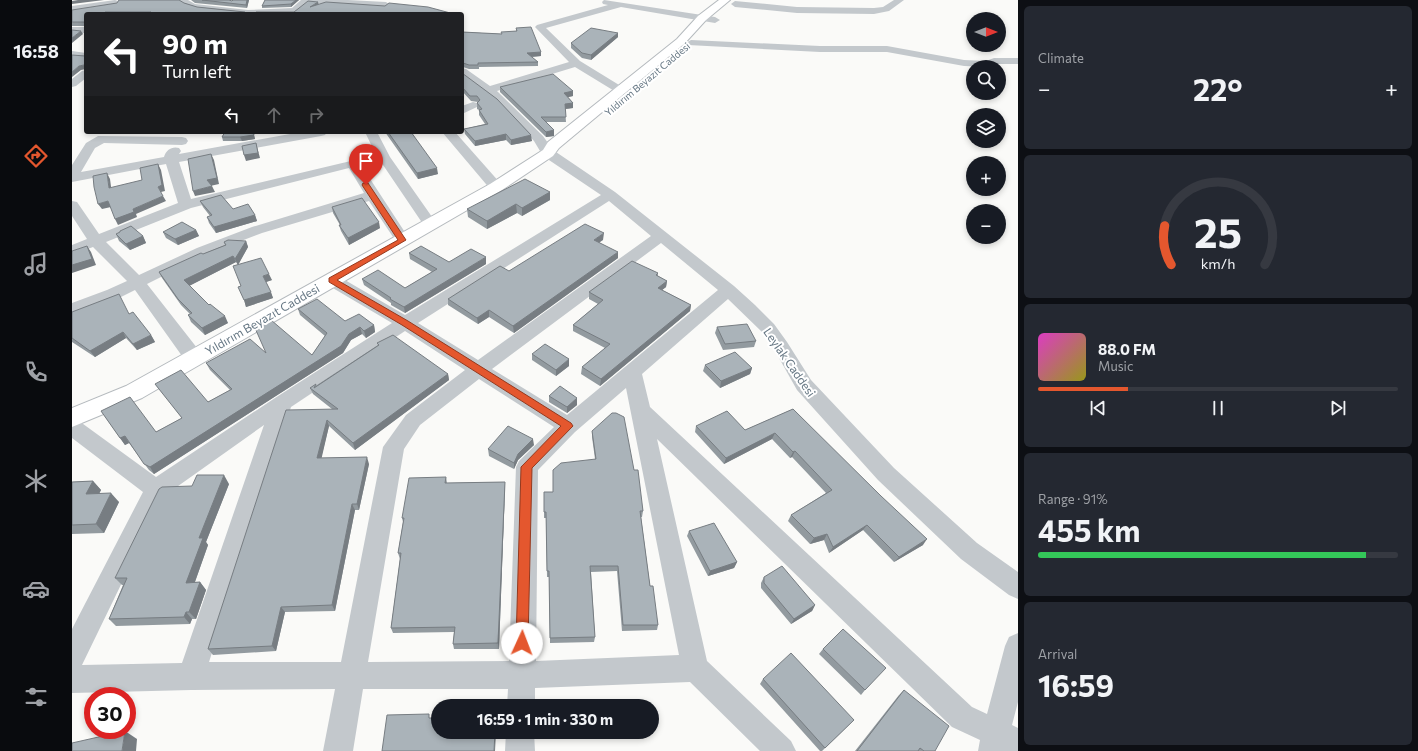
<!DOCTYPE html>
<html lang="en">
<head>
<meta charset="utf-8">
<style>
	body { margin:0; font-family:Commissioner,sans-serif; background:#242831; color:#f1f3f6; height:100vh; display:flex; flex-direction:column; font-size:15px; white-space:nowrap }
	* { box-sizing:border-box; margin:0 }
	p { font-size:13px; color:#9ea1a6 }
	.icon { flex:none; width:22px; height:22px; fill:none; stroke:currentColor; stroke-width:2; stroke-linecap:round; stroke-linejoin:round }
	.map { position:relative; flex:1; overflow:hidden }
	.details { display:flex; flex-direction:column; gap:6px; padding:6px; background:#0d0f14; width:400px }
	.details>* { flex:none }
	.hud { position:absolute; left:12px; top:12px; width:380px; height:122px; border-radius:4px; box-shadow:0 2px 6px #0003; background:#202124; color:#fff; overflow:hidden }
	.needle { width:26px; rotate:90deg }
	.buttons { position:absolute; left:894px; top:12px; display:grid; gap:8px }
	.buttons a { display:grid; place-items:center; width:40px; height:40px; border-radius:50%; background:#171b24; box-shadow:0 2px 6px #0003; font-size:20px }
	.speed { position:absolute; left:12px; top:687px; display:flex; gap:8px; font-size:20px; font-weight:700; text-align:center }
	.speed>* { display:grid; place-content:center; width:52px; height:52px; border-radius:50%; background:#171b24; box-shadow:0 2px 6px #0003; line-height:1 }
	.speed .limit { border:6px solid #d22; background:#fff; color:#111 }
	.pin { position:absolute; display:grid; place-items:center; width:34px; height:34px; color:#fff; margin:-41px -17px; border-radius:50% 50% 50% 0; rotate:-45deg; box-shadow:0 0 4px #0007 }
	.pin .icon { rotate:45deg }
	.me { position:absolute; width:44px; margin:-22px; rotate:2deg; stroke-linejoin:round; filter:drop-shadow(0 0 3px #0008) }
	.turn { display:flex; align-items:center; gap:14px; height:84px; padding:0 12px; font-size:18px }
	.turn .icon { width:52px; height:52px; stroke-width:2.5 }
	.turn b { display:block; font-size:28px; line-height:34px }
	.lanes { display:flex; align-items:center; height:38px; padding:0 12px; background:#0003; justify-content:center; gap:20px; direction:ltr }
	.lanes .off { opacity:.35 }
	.big { font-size:30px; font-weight:700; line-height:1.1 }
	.details .card { flex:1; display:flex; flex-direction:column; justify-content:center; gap:6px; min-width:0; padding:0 14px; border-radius:6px; background:#242831 }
	.details .dial { align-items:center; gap:0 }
	.dial svg { height:104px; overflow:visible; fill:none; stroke:#363941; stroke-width:7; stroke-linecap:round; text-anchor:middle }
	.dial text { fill:#f1f3f6; stroke:none }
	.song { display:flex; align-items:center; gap:12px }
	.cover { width:48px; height:48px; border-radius:6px; background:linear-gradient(135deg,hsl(310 70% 55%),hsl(60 70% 35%)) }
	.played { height:4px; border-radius:2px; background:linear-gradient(90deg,#e4572e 25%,#363941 25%) }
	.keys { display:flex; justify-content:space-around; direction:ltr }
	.heat { display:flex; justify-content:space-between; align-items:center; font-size:22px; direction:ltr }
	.charge { height:6px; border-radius:3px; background:linear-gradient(90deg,#34c759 91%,#363941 0) }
	.trip { position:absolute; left:359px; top:699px; width:228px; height:40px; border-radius:20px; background:#171b24; box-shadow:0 2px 6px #0003; font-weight:700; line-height:40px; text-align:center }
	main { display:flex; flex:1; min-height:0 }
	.menu { display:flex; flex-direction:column; width:72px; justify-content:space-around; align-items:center; background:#090b0e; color:#9ea1a6 }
	.menu .icon { width:28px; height:28px }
	.menu .selected { color:#e4572e }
	.menu b { font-size:18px; color:#f1f3f6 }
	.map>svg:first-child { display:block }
</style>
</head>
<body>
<main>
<nav class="menu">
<b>16:58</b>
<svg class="icon selected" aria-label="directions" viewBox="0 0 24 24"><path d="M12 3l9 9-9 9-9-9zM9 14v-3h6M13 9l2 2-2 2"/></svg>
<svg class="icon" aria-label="music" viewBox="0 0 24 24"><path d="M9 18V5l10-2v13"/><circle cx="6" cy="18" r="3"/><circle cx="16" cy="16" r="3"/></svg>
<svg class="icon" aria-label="phone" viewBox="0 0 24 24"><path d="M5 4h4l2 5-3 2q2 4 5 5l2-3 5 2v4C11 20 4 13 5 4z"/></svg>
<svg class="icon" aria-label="climate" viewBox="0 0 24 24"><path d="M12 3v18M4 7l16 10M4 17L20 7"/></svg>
<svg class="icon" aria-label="car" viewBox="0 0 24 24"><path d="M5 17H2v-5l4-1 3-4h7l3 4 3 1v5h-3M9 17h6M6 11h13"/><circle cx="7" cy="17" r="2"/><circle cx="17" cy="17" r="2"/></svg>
<svg class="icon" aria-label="filters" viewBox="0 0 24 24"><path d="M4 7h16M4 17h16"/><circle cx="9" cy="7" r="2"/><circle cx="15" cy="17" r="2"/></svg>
</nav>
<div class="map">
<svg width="946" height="751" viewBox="0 0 946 751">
	<rect width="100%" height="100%" fill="#fafaf8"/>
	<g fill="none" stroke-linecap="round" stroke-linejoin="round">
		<g stroke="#b5babe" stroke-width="2">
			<path id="major" d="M647 0H658L634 20 613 43 487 148 481 156 430 190 70 398 0 427V408L54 386 418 184 471 150 476 142 605 39 626 16Z"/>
		</g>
		<path fill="#c3c8cc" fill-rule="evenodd" d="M43 0 46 1 47 3 46 5 0 12V6Z
			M105 0H116L123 4 176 10 220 8 229 0H276L314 2 318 5 314 8 236 3 225 13 222 14C198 15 121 17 105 0Z
			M532 0 643 17 648 20 643 23 549 7 474 28 508 61 552 88 554 90 552 92H544L503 67 425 91 471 136 481 150 543 192 662 286 683 305 702 324 715 342 739 380 822 468 905 543 946 572V599L937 595 889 559 806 480 725 390 702 349 690 332 656 299 570 374 578 407 900 707 915 714 933 646 937 637 946 633V702L940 725 946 728V751H906L908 740 880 727 585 439 635 661 719 741 724 751H688L618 682 463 688V706H435L436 689H291L281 751H251L263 689 119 690 0 693V629L71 492 0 438V419L7 421 84 477 203 398 320 323 254 284 252 280 254 276 260 275 266 276 333 315 529 195 471 156 462 141 426 103 390 76V68L394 69 418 86 497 62 463 27 465 25 536 5 531 4 530 2ZM537 201 579 236 406 360 346 323ZM589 243 646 290 495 415 420 369ZM333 331 393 370 334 415 311 447 269 662H137L219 407ZM407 379 482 427 447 461 444 467 437 661 296 662 332 449 348 425ZM554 388 607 655 464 661 466 470 503 432ZM192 425 110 663 10 665 92 496Z
			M822 0H832L817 11 802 14 725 13 663 7 659 4 663 1 725 7 802 8 811 7Z
			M0 27H14V33H0Z
			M619 40 748 46H815L892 60 914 61 922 58H946V64H924L916 67 892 66 815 52H748L616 45 614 43Z
			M0 51 14 53V59L0 57Z
			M14 70V78L4 86 0 87V79L10 71Z
			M401 102 405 103 407 105 405 107 390 114V106Z
			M229 132H255L253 135 249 136 107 162 119 199 304 155 293 132H305L318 157 365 224 363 227 358 228 353 227 309 162 289 165 338 240 335 243 330 245 325 243 297 201 190 233 135 254 75 284 129 353 131 358 129 363 122 364 115 363 63 290 47 298 0 315V303L35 290 55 281 21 247 0 255V245L15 239 0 216V201L5 202 27 234 106 203 94 164 0 182V165L14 143 26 136 110 137 114 138 116 141 114 144 110 145 32 143 23 148 9 172 92 157C94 150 100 146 107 148L109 151 107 154ZM277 168 292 193 180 227 125 248 67 275 34 242 119 208Z
			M370 132H383L429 184 431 187 429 190 424 191 419 190Z
			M434 732H462L463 751H433Z"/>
		<use href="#major" fill="#fff" fill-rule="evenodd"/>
	</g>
	<path fill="#929a9f" d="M119 0H157L160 1 161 0H177L175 8 123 3Z
		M193 0H227L219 7 190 8V6Z
		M112 3 125 7 173 12V14H14V28L13 26H0V10Z
		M444 28 469 52V56L460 57 466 62V66L407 67V69H397L391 67 390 64V32L430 34 444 31Z
		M546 33V37L519 60 510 58 499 48V43Z
		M390 73 460 141 439 145 434 140 403 146 393 134 392 129 413 124 407 115V110L405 109V103L406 102 399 101 390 91Z
		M428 87 501 91V96L496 97 501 103V108L493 109 494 122H474L482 130V136L474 137 428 92Z
		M153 132H221L213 133 182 134 183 139 170 141H151L150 137Z
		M313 132H339L366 174 346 179Z
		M478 192V200L450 216 445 213 415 229 396 217 395 209Z
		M128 201 161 209 183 215 185 221 144 233 137 223 135 217 138 216 131 207Z
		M260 207 308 228 277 245 269 231 267 225H268L261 213Z
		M124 230 127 236 106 245 94 238 91 232Z
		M44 234 71 236 74 243 58 250 47 241Z
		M531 240 527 242 546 258 442 333 417 317 406 324 376 305V299L437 271Z
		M174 241 176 247 166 265 200 280 194 282 201 298 174 307 169 286 166 265 164 262 117 286 156 323 133 335 119 322 116 315 118 314 109 305 90 278 87 272 153 245 152 242Z
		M337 253 377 262 414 264 333 313 319 305V303L292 285 290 279 333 288 360 272 338 259Z
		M586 273V276L595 281 594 287 590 290 619 305 618 311 528 386 509 374 510 367 533 348 501 331V325L526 304 517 299V292Z
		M226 309 273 321 302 325 303 332 294 338 290 334 279 340 271 353 82 474 77 470 57 443 53 445 29 411 84 432 110 418 88 390 83 384 136 402 158 390 138 370 134 363 194 353 240 355 253 336 228 315Z
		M0 312 58 314 79 335 83 342 65 350 54 338 23 357 0 342Z
		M645 327 684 341 682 347 651 350 643 333Z
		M305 343 376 374 377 380 283 450 257 426 249 458 297 464 287 510H283L263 611 213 612 204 651 141 655 136 649 260 409 241 394 238 388 245 385 306 345Z
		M460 354 497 366 484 376 460 360Z
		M633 365 680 368 678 374 648 388 631 371Z
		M477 396 505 398V405L495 413 477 402Z
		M721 409 851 545 822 562 791 530 757 553 752 540 738 544 716 521 719 515 754 493 720 457 718 458 700 439 652 464 623 432 624 426 673 430Z
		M520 431 562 470 571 511 570 517H569L578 586 586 625 585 630 550 631 545 571 519 572 523 637 522 642 478 643 477 577H475L474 518H472V492H481L523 459 520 437Z
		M462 445 446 460 442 469 417 456 416 449Z
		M374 477 375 483 433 482V488L427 649H382L381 644 382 632 321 633 319 628 328 559 326 553 331 522 330 518Z
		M21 481 29 490 27 494 47 502 32 533 0 534V482Z
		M157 484 134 542 136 545 123 582H128L134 590 124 619H120L118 624 44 626 37 619 51 585H50L43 578 120 486Z
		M617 531 665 562 662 568 636 576 615 536Z
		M692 577 743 605 740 611 719 624 689 588V583Z
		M751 649 793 690 789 695 747 654Z
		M691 679 782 720 750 751H748L688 684Z
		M832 690 863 751H783L827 695Z"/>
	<path fill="#777d82" d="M6 0H32L0 4V1Z
		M175 0H177L175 8 174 5Z
		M224 0H227L219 7V4Z
		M246 2 247 5 238 7Z
		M9 31 11 34 0 43V38Z
		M546 33V37L519 60V55Z
		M469 52V56L456 57 455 53Z
		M12 65 14 69 9 70 0 77V72L7 66Z
		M501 91V96L492 98V93Z
		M501 103V108L493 109V104Z
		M482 130V136L474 137V132Z
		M181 132 183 139 170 141 168 137Z
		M213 132H221L213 133Z
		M434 134V140L403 146V141Z
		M459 135 460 141 439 145V140Z
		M184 143 188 158 174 161 172 155Z
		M139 154 142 160 147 184 138 186 135 180Z
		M86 164 89 170 93 191 89 192 86 187Z
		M365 168 366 174 346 179 345 173Z
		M35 173 38 179 40 194 37 188Z
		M140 186 143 192 123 196 121 191Z
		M478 192V200L450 216V208Z
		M91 196 94 201 64 214 65 217 46 225 43 219 61 209Z
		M36 201 39 207 30 209 26 204Z
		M444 204 445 213 415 229V221Z
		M183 215 185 221 144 233 142 227Z
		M307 222 308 228 277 245 276 238Z
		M124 230 127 236 106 245 103 239Z
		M532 233 531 240 522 246V240Z
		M71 236 74 243 58 250 54 244Z
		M174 241 176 247 166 265 163 259Z
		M15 246 19 252 24 265 0 273V265Z
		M546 252V258L442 333 441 326Z
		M161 256 164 262 115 287 112 280Z
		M414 257V264L333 313 332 307Z
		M197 274 200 280 194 282 191 276Z
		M595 281 594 287 585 294 586 288Z
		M199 292 201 298 174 307 172 300Z
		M619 305 618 311 528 386 529 379Z
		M417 310V317L406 324 405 318Z
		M153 316 156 323 133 335 130 328Z
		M302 325 303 332 294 338 292 331Z
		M288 327 290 334 279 340 271 353 82 474 78 467 277 334Z
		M51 332 54 338 23 357 18 351Z
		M79 335 83 342 65 350 61 344Z
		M497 359V366L484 376V370Z
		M680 368 678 374 648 388 649 381Z
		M376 374 377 380 283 450 281 443Z
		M505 398V405L495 413V407Z
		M255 420 257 426 248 465 245 458Z
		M703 433 700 439 652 464 654 458Z
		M53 436 57 443 53 445 48 438Z
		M461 439 462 445 446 460 442 469V463L446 454Z
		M723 451 720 457 718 458 721 452Z
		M295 457 297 464 287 510 285 504Z
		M152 475 157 484 134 542 136 545 120 590 114 583 127 538Z
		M21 481 29 490 22 503 14 494Z
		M433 482V488L427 649 426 643Z
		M39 493 47 502 32 533 24 524Z
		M280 504 283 510 263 611 260 605Z
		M795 525 791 530 757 553 761 547Z
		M755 534 752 540 738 544 742 538Z
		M855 539 851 545 822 562 827 557Z
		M665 562 662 568 636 576 638 571Z
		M128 582 134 590 124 619 117 612Z
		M743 605 740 611 719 624 722 619Z
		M209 607 213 612 204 651 200 646Z
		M114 612 120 619 118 624 112 617Z
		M53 731 65 739 64 751H50Z
		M423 732H424L423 751H422Z"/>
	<path fill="#aab3b9" stroke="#777d82" d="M47 0H107L112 3 125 7 173 12 172 14H76L79 12H33L31 14H14V27L12 22H0V10L45 3Z
		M130 0H157L160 1 161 0H175L174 5Z
		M193 0H224L219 4 190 6Z
		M236 1 246 2 238 7 254 2 313 6 317 3 356 7 382 14H183L184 12H222Z
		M459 27 469 52 455 53 466 62 406 63V65H397L391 63 390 61V32L430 34 429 32 445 31 444 28Z
		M519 28 546 33 519 55 510 53 499 43Z
		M0 30 9 31 0 38Z
		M14 51V70V66L12 65 7 66 0 72V55L13 56Z
		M390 73 425 99 459 135 439 140 434 134 403 141 392 129 416 124 407 110 410 109 405 103 408 100 405 96H398L390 87Z
		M481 74 501 91 492 93 501 103 493 104 494 117H469L482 130 474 132 428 87Z
		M153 132H181L182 135 168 137H150Z
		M316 132H339L365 168 345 173Z
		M184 143 186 153 172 155 170 146Z
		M139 154 145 178 135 180 140 186 121 191 116 159Z
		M86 164 90 185 86 187 91 196 61 209 62 212 43 219 36 201 26 204 22 187 21 176 35 173 37 188 70 180 68 168Z
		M453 179 478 192 450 208 444 204 415 221 395 209Z
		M149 195 161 209 176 204 183 215 142 227 135 217 140 215 128 201Z
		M290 198 307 222 276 238 267 225H269L260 207Z
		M110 222 124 230 103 239 91 232Z
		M513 224 532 233 522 240 546 252 441 326 417 310 405 318 376 299 428 266 437 271Z
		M59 226 71 236 54 244 44 234 48 232V231Z
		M156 240 174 241 163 259 161 256 112 280 137 305 138 304 153 316 130 328 116 315 120 313 106 299 87 272 129 253 131 254 154 245 152 242Z
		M15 246 20 259 0 265V251Z
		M349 246 377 262 399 249 414 257 332 307 318 299 319 298 290 279 306 270 333 288 365 269 337 253Z
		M189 258 197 274 191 276 199 292 172 300 166 287 169 286 161 266Z
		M560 261 586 273 584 275 595 281 586 288 619 305 529 379 510 367 538 344 501 325 531 300 517 292Z
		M47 294 57 314 61 312 79 335 61 344 51 332 18 351 0 338V312Z
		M245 299 273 321 287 314 302 325 292 331 288 327 277 334 269 346 78 467 72 464 53 436 48 438 29 411 58 397 84 432 110 418 83 384 109 370 136 402 160 389 134 363 178 339 194 353 183 328 199 320 240 355 255 333 226 309Z
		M675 324 684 341 653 344 645 327Z
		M321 335 376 374 281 443 255 420 245 458 295 457 285 504H280L260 605 209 607 200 646 136 649 214 410 266 409 238 388 244 384 242 388 307 345 305 343Z
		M473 344 497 359 484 370 460 354Z
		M663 352 680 368 649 381 633 365Z
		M488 386 505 398 495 407 477 396Z
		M721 409 809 496 855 539 827 557 795 525 761 547 755 534 742 538 719 515 760 490 723 451 721 452 703 433 654 458 624 426 655 411 673 430Z
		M540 413H544L552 417 562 470H566L571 511H568L578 586H581L586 625H551L546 566H518L523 637 478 638 477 571H475L474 512H472V492H481V470L489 463 524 459 520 431Z
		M436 426 461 439 446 454 442 463 416 449Z
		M125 475H152L127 538H131L114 583 128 582 117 612H114L112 617 37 619 55 578H43L87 489 90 487 120 486Z
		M374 477 373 483 433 482 426 643 381 644 383 627 319 628 329 553H326L332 518H330L337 478Z
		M21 481 14 494 39 493 24 524 0 525V482Z
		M642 523 665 562 638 571 617 531Z
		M710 566 743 605 722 619 692 583V577Z
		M771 629 814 668 793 690 751 649Z
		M719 653 782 720 753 748 691 679Z
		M832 690 877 726 863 751H852L848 748 846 751H785Z
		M357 714V718H366V732H423L422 751H310L315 715Z
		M53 731 50 751H0V743Z"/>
	<path fill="#e4572e" stroke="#94391e" d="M291 183H296L334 240 265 280 336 321 499 423 501 426 460 468 456 643 454 647 450 649 446 647 444 643 449 467 489 426 330 325 257 282V278L326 240 290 185Z"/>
	<g text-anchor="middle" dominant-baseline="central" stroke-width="4" stroke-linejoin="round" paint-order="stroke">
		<g font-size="10" fill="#657683" stroke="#fff">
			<text transform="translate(575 79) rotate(-40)">Yıldırım Beyazıt Caddesi</text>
		</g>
		<g font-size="12" fill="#657683" stroke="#fff">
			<text transform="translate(190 319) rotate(-30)">Yıldırım Beyazıt Caddesi</text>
			<text transform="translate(718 362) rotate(55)">Leylak Caddesi</text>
		</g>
	</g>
</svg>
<div class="buttons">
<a><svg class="needle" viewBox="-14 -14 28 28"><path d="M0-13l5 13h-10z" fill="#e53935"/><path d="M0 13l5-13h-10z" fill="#9ea1a6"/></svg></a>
<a><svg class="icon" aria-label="search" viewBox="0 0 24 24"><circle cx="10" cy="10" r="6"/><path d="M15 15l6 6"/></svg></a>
<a><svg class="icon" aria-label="layers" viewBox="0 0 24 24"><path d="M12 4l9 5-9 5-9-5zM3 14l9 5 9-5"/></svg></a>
<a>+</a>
<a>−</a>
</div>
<div class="speed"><div class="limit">30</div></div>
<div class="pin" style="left:294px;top:185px;background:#d93025"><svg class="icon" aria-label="arrive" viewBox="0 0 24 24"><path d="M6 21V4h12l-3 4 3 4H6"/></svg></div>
<svg class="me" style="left:450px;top:643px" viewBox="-20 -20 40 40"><circle r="19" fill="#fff"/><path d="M0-13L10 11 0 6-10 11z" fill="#e4572e"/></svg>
<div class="trip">16:59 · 1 min · 330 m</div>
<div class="hud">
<div class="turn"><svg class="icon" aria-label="left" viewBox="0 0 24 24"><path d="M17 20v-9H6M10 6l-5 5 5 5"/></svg><div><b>90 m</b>Turn left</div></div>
<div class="lanes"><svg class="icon" aria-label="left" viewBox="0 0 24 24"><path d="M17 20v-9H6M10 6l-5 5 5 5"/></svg><svg class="icon off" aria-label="ahead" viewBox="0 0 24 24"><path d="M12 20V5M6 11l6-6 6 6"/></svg><svg class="icon off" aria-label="right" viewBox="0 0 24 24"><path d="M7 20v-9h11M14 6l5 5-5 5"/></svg></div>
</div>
</div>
<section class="details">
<div class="card"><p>Climate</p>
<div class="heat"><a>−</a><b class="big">22°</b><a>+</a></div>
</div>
<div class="card dial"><svg viewBox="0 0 100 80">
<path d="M14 69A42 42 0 1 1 86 69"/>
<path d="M14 69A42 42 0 0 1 9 39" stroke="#e4572e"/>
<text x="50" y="56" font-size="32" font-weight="700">25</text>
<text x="50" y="72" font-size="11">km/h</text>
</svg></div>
<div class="card">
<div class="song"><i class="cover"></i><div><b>88.0 FM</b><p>Music</p></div></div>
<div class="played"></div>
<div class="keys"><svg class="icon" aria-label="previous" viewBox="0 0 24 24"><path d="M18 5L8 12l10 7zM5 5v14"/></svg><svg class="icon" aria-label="pause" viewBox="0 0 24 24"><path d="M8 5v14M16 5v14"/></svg><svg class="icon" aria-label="next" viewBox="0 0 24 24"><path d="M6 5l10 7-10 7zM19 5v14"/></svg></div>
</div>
<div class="card"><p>Range · 91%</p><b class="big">455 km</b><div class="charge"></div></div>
<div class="card"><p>Arrival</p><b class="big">16:59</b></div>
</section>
</main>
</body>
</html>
